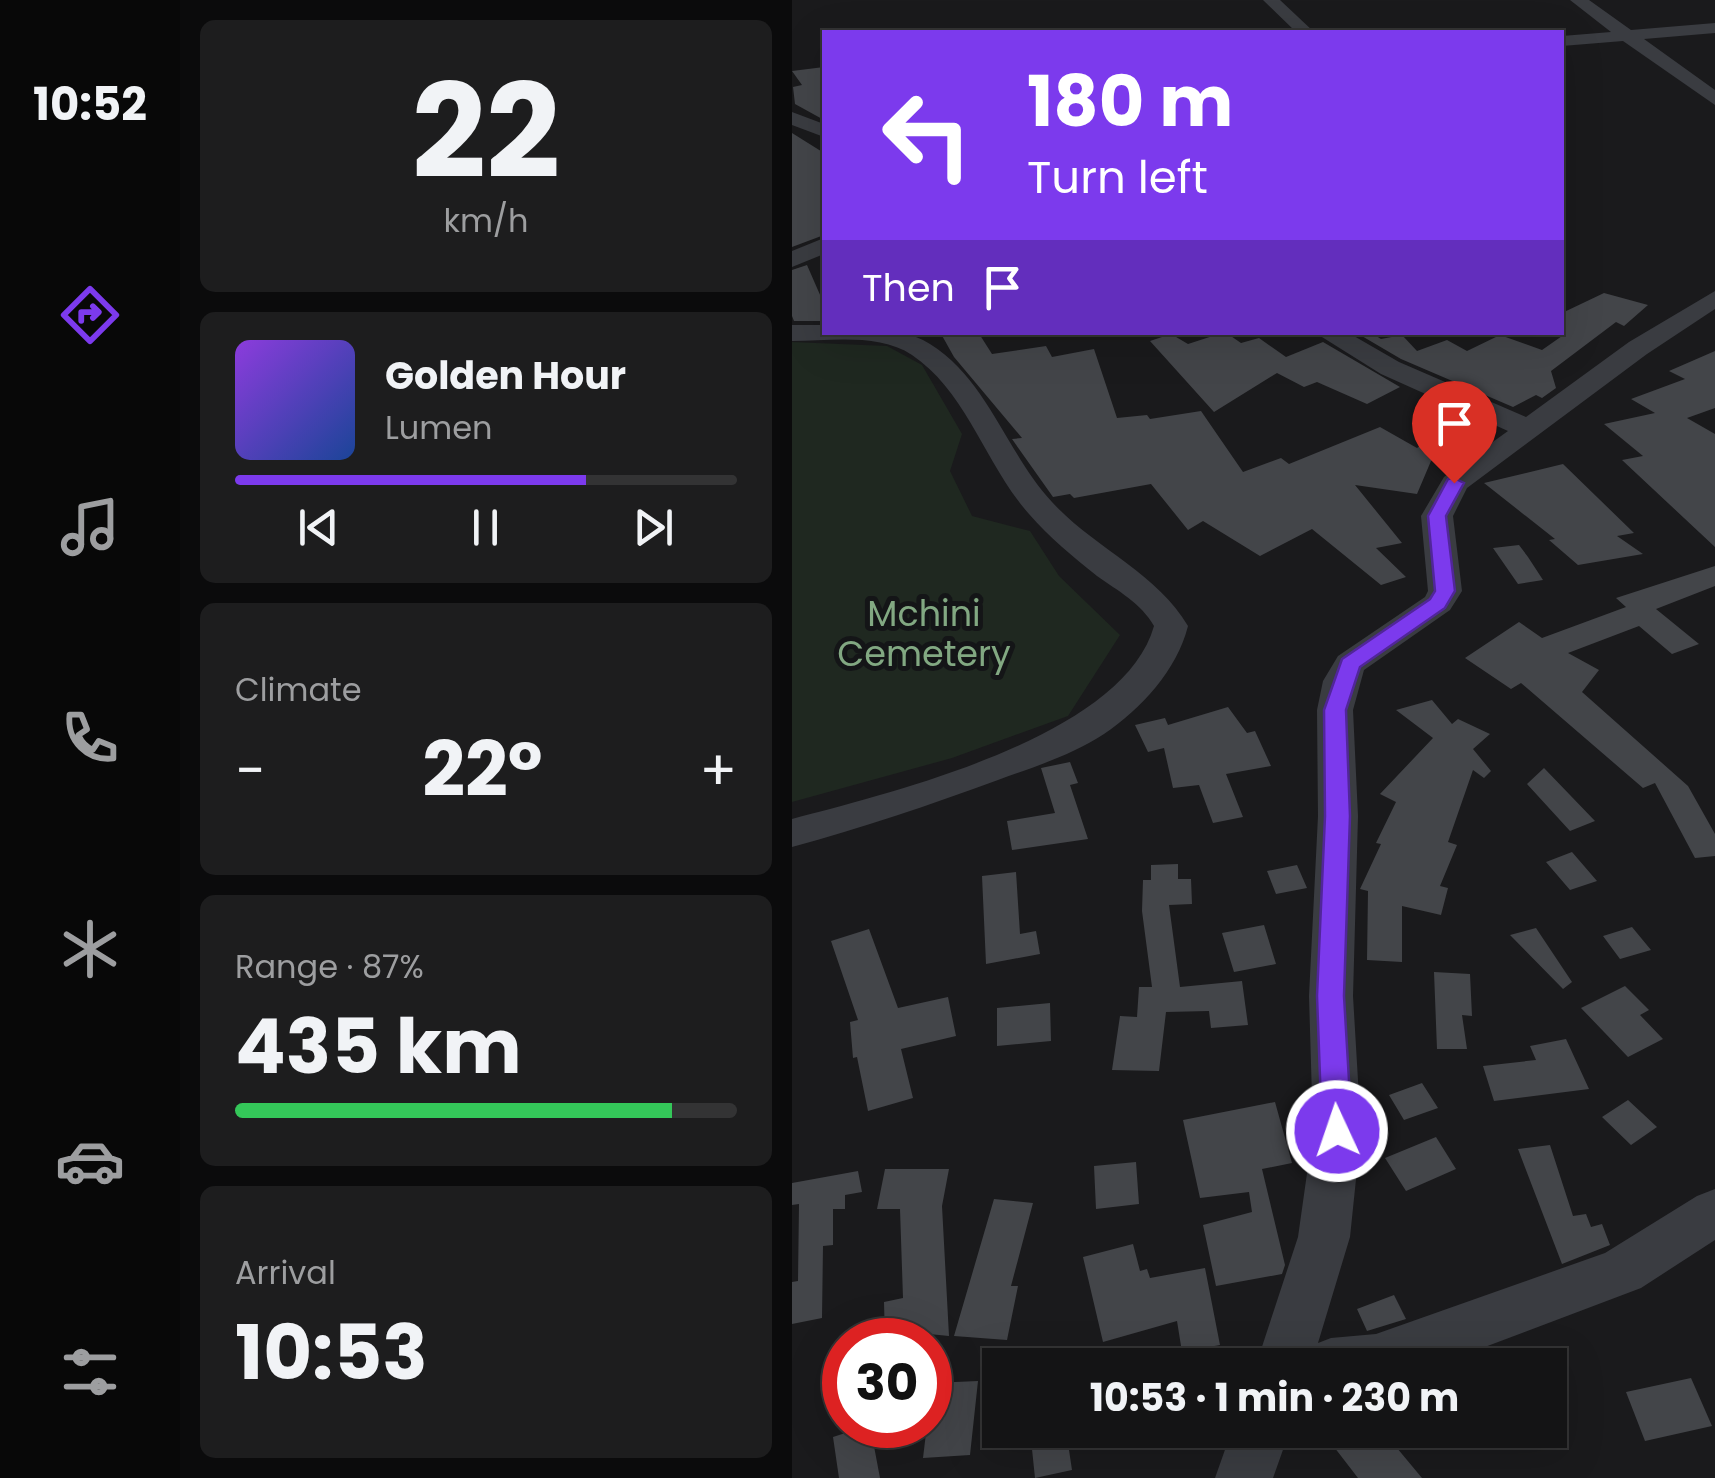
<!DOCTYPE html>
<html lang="en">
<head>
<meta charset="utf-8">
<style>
	body { margin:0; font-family:Poppins,sans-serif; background:#1d1d1e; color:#f1f3f6; height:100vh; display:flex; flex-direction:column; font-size:38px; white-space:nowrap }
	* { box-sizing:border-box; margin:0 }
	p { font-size:32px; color:#9d9ea0 }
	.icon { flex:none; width:55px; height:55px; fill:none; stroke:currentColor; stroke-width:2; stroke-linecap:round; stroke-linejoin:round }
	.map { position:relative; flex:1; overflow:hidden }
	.drawer { display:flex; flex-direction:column; gap:20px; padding:20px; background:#0b0b0c; width:612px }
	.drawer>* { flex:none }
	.hud { position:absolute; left:30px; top:30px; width:742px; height:305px; border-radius:0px; box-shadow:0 10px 40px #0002,0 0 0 2px #333334; background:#7c3aed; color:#fff; overflow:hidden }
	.speed { position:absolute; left:30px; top:1318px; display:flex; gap:20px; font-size:50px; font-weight:700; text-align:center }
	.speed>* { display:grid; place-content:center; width:130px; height:130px; border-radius:50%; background:#141415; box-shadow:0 10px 40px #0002,0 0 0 2px #333334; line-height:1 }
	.speed .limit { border:15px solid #d22; background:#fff; color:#111 }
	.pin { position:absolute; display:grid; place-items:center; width:85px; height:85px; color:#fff; margin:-102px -42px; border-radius:50% 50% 50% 0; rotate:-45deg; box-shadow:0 0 10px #0007 }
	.pin .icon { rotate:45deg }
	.me { position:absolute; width:110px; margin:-55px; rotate:357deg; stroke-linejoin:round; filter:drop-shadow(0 0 8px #0008) }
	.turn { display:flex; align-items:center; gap:35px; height:210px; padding:0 40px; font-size:45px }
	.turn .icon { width:130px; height:130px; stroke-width:2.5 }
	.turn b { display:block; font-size:70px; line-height:85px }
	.then { display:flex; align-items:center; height:95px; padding:0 40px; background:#0003; gap:20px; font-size:38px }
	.big { font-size:75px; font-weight:700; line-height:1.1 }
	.drawer .card { flex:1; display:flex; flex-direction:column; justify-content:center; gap:15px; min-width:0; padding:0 35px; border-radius:15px; background:#1d1d1e }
	.drawer .dial { align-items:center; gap:0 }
	.dial b { font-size:130px; line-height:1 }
	.song { display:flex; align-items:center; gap:30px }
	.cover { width:120px; height:120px; border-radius:15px; background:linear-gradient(135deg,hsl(270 70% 55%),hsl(220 70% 35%)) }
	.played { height:10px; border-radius:5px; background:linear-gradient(90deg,#7c3aed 70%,#333334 70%) }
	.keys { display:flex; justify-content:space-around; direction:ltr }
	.heat { display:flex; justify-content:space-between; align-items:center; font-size:55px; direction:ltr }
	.charge { height:15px; border-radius:8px; background:linear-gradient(90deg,#34c759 87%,#333334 0) }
	.trip { position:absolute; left:190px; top:1348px; width:585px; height:100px; border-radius:0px; background:#141415; box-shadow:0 10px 40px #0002,0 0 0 2px #333334; font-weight:700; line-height:100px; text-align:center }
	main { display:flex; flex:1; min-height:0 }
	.menu { display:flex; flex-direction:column; width:180px; justify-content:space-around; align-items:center; background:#080808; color:#9d9ea0 }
	.menu .icon { width:70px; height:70px }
	.menu .on { color:#7c3aed }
	.menu b { font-size:45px; color:#f1f3f6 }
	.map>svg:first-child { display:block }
</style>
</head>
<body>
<main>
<nav class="menu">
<b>10:52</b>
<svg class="icon on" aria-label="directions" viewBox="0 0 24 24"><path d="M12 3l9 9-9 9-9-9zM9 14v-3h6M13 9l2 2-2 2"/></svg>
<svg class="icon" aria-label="music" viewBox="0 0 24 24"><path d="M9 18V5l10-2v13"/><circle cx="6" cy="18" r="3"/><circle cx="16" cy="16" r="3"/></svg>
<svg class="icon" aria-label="phone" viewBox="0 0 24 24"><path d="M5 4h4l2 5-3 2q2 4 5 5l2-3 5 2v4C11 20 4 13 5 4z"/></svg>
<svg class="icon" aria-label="climate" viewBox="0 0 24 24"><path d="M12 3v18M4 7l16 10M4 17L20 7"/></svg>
<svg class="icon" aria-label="car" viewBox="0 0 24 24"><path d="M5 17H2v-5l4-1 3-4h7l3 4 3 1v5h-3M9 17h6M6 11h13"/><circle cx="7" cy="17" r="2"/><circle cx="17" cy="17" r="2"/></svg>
<svg class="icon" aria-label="filters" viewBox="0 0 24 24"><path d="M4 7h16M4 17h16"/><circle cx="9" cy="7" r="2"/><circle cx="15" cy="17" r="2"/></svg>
</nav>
<section class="drawer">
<div class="card dial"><b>22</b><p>km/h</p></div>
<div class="card">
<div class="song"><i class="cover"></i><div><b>Golden Hour</b><p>Lumen</p></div></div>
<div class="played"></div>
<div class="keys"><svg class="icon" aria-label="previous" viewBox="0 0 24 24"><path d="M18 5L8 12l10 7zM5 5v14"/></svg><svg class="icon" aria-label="pause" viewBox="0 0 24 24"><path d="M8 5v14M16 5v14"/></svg><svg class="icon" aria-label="next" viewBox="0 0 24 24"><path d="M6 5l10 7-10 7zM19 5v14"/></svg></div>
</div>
<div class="card"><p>Climate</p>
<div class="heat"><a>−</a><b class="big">22°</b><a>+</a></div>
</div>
<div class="card"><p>Range · 87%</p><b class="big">435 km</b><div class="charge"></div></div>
<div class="card"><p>Arrival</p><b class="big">10:53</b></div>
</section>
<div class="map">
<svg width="923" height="1478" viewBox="0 0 923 1478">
	<rect width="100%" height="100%" fill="#1a1a1c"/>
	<path fill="#1f2820" d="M0 342 95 346 130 365 170 434 158 471 180 516 238 531 267 576 328 635 276 716 160 758 0 802Z"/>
	<path fill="#434549" d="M32 67V120L3 104 1 87 10 85 0 71Z
		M0 133 32 153V235L0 247Z
		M15 265 32 304V321H2L0 316V270Z
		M812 293 856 305 832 326 824 322 759 371 764 388 750 398 744 395 721 407 609 359 563 332H578L589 339 610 335 625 351 655 340 675 351 708 335 750 350 770 336V313Z
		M148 332H186L200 354 254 346 260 357 302 349 325 418 355 415 358 419 409 411 451 472 489 458 497 464 588 427 625 448 669 418 699 429 639 461 625 494 563 485 610 543 584 548 614 577 589 585 520 529 468 556 411 521 396 530 359 484 282 498 278 494 261 497 220 439 230 438 162 357Z
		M433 332 449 343 467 338 494 357 531 342 608 387 575 404 525 382 512 387 485 373 422 412 358 341 379 334 396 344Z
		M923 351V408L895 418 923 434V547L830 460 851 456 812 424 863 413 839 399 893 379 877 371Z
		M771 464 842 533 825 536 851 554 786 565 757 540 763 539 692 483Z
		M727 545 736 557 751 580 726 584 701 548Z
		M923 566V586L864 609 907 644 880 654 847 626 776 653 807 670 790 692 896 786 923 834V856L903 858 863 783 851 788 729 683 719 689 673 658 727 622 750 638 834 607 824 598Z
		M640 700 660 724 666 719 698 734 681 749 699 771 692 778 681 770 656 842 665 845 648 886 656 888 649 915 610 906V962L575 960 576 891 568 889 589 844 584 843 604 802 588 794 641 738 604 710Z
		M436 707 455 733 463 731 479 766 434 774 451 817 421 823 407 785 381 788 372 748 356 752 343 725 373 718 376 725Z
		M278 762 286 783 278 785 296 839 220 850 215 821 263 813 249 768Z
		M752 768 803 821 778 831 735 784Z
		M780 852 805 881 778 890 754 862Z
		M386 864V879H399L400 904 377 905 388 987 450 981 456 1025 419 1028 417 1011 374 1012 367 1071 320 1070 328 1016 345 1017 347 987H360L350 911 351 880H359V865Z
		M505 865 515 888 484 894 475 871Z
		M224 872 228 934 244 931 248 954 194 964 190 876Z
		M472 925 484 964 442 972 430 933Z
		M840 927 859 950 828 959 811 936Z
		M744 928 780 982 771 989 718 935Z
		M77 929 106 1008 156 997 164 1036 109 1049 121 1098 76 1111 65 1057 61 1058 58 1022 66 1020 39 941Z
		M642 972 678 974 680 1016 670 1015 675 1049H645Z
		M833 986 857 1010 848 1015 871 1039 836 1057 789 1008Z
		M258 1003 259 1041 205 1046V1008Z
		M774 1039 797 1089 702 1101 691 1066 744 1060 738 1046Z
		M630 1083 646 1108 612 1120 597 1095Z
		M836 1100 865 1127 839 1145 810 1117Z
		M483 1102 500 1163 470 1169 493 1265 490 1274 424 1286 411 1225 460 1212 457 1192 408 1198 391 1120Z
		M644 1137 664 1169 614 1191 593 1158Z
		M758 1145 781 1216 794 1214 799 1227 810 1224 818 1245 770 1264 726 1149Z
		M344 1162 347 1204 304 1209 302 1166Z
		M93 1169H157L150 1206 157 1336 127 1333V1340H93L92 1302 111 1298 108 1209H85Z
		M66 1171 70 1192 53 1195V1209H41V1245L31 1246 30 1318 0 1324V1282L6 1281 7 1204 0 1205V1183Z
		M202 1199 241 1203 219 1286H226L215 1340 162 1336Z
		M341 1244 348 1271 355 1269 358 1278 413 1268 428 1345 390 1352 385 1321 311 1342 291 1257Z
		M602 1295 614 1319 575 1331 565 1309Z
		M899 1378 920 1426 853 1441 834 1392Z
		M186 1381 178 1455 131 1458 140 1383Z
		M78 1425 88 1478H47L41 1437Z
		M238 1430H274L280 1470 243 1478Z
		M555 1430H590L630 1478H566L539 1443Z"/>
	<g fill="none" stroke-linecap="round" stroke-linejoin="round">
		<path fill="#3a3c41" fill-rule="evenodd" d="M471 0H488L522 32H504Z
			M778 0H797L839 30 923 23V33L852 39 923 90V105L831 41 770 46V36L819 32Z
			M0 112 32 124V137L0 125Z
			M32 238V254L0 267V251Z
			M923 291V309L855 354 675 488 661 516 670 591 658 610 572 670 561 710 566 816 561 996 569 1131 558 1237 526 1343 539 1338 584 1334 813 1253 905 1196 923 1189V1240L849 1288 645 1365H464L506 1237 521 1131 517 996 526 816 525 710 531 681 546 656 633 597 636 591 629 516 652 477 716 431 589 374 522 332H555L607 362 734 417 837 342Z
			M0 325H32V332C66 332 109 325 138 344 196 380 215 454 260 502 301 547 365 573 396 626 385 670 349 709 312 734 280 755 242 767 206 780 138 805 70 828 0 847V819C101 792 331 737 362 626 349 603 326 591 305 576 281 557 257 537 237 514 194 466 175 392 120 355 87 333 38 341 0 341Z
			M440 1430H498L481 1478H423Z"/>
	</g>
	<path fill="#7c3aed" stroke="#51269a" stroke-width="2.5" d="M662 478 672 483 654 516 663 591 653 608 568 667 554 710 558 816 552 996 560 1131 556 1140 545 1144 535 1140 530 1131 525 996 533 816 532 710 550 659 638 599 643 591 636 516 656 479Z"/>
	<g text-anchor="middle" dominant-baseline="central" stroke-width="10" stroke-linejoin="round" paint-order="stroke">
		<g font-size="35" fill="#82a882" stroke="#141517">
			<text x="132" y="613">Mchini<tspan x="132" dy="40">Cemetery</tspan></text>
		</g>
	</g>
</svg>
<div class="speed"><div class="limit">30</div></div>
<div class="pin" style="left:662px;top:483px;background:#d93025"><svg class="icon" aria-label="arrive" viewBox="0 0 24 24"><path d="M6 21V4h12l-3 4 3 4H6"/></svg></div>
<svg class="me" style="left:545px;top:1131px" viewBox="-20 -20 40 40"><circle r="17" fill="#7c3aed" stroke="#fff" stroke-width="3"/><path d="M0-11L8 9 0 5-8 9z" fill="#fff"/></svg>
<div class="trip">10:53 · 1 min · 230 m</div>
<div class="hud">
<div class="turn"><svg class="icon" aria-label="left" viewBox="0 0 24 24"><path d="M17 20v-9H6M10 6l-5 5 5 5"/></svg><div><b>180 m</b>Turn left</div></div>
<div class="then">Then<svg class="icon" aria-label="arrive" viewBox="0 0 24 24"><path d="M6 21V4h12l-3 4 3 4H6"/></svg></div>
</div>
</div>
</main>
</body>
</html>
